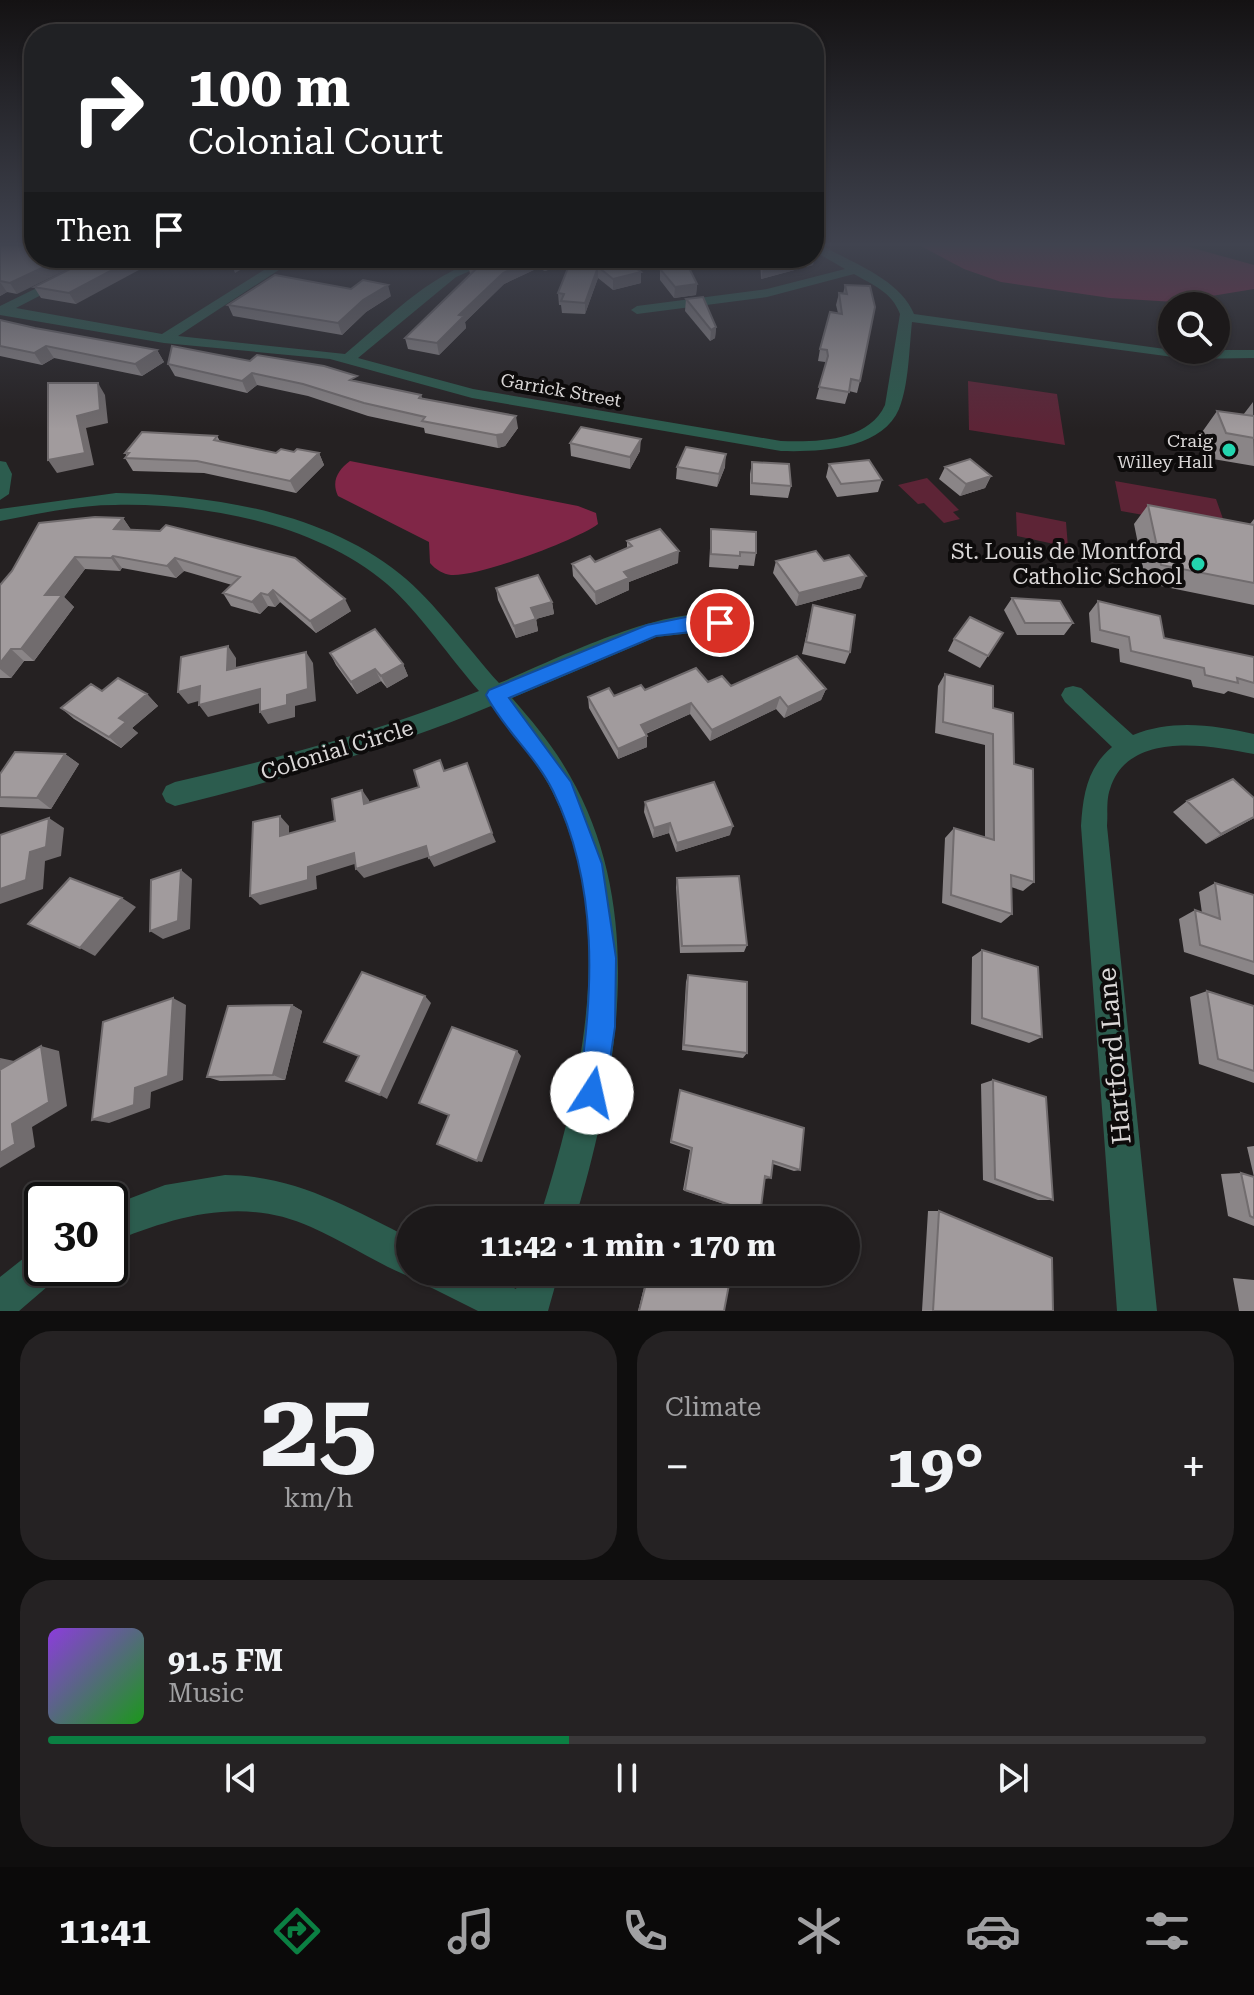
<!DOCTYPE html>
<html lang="en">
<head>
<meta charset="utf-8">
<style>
	body { margin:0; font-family:"Roboto Serif",serif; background:#252223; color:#f1f3f6; height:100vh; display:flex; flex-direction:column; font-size:30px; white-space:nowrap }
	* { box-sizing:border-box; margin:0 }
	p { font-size:26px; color:#a0a0a2 }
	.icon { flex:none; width:44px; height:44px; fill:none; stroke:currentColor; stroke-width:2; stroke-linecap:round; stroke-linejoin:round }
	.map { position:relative; height:1311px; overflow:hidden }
	.sheet { display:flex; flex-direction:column; gap:20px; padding:20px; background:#0f0e0e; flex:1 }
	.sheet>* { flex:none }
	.guide { position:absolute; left:24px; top:24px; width:800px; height:244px; border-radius:32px; box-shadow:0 2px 6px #0004,0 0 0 2px #3a3839; background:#202124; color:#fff; overflow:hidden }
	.buttons { position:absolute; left:1158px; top:292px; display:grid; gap:16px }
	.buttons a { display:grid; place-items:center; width:72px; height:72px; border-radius:50%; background:#1c191a; box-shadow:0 2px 6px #0004,0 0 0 2px #3a3839; font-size:40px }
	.speed { position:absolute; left:24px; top:1182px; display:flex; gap:16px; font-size:40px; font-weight:700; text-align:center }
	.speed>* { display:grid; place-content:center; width:104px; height:104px; border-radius:50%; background:#1c191a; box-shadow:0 2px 6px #0004,0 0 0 2px #3a3839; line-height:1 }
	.speed .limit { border:4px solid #111; border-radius:12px; background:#fff; color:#111 }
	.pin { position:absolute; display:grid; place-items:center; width:68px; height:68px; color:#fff; margin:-34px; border:4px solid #fff; border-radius:50%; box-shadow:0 2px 8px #0007 }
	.me { position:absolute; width:88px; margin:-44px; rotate:10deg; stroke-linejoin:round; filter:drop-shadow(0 0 6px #0008) }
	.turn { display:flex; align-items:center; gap:28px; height:168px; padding:0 32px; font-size:36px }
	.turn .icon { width:104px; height:104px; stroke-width:2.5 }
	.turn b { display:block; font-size:56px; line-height:68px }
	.then { display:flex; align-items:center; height:76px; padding:0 32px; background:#0003; gap:16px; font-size:30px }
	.big { font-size:60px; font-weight:700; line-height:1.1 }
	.sheet .widget { flex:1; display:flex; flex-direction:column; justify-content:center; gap:12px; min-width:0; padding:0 28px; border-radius:32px; background:#252223 }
	.sheet .dial { align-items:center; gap:0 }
	.dial b { font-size:104px; line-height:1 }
	.song { display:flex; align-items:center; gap:24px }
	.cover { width:96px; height:96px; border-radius:12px; background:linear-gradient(135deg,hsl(270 70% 55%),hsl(120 70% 35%)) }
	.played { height:8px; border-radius:4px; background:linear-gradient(90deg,#0b8043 45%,#3a3839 45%) }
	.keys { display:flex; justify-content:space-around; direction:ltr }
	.heat { display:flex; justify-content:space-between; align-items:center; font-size:44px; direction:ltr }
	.sheet .tiles { flex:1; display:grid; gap:20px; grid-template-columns:1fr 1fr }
	.widget:last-child { grid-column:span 2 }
	.trip { position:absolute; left:396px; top:1206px; width:464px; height:80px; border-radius:40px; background:#1c191a; box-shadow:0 2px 6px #0004,0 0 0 2px #3a3839; font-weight:700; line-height:80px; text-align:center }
	.menu { display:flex; height:128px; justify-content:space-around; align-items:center; background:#0b0a0a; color:#a0a0a2 }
	.menu .icon { width:56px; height:56px }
	.menu .selected { color:#0b8043 }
	.menu b { font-size:36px; color:#f1f3f6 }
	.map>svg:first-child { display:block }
</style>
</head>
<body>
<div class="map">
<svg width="1254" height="1311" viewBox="0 0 1254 1311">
	<rect width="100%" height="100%" fill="#252122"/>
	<path fill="#5d2436" d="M968 381 1057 394 1065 445 969 430Z
		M927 478 959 510 953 512 960 519 944 523 924 503 918 504 898 485Z
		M1115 481 1216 499 1227 530 1121 511Z
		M1016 512 1066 522 1068 547 1017 536Z"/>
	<path fill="#802647" d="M919 245H1182L1254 265V289L1175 302 1110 298 1001 282 964 269Z
		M350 461 578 506 596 513 598 524C577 540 478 577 451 575 443 574 436 570 430 563L429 542 338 496C331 481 338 470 350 461Z"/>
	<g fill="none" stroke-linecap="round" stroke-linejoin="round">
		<path fill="#2c5c4e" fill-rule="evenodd" d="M814 245H821C852 263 900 279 914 314L1172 350H1254V358L1188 359 912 322C909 349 909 384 899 409 882 450 818 452 781 451L472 398 330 359 164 343 0 315V306L98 258H113L16 308 162 334 283 258H297L178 336 345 354C387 320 444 258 500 258L456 277 358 358 473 389 781 441C816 442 868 442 885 405L900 314C892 292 873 285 854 274L767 297 637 314 631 310 637 306 767 289 845 269 814 251Z
			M0 461 6 462 12 474 9 494 0 500Z
			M116 493C212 495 323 512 400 574 434 601 469 650 499 683 553 661 672 600 727 617L731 623 727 629 656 637 512 698C533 722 554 747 570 776 648 913 617 1077 575 1220H539C582 1084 619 926 552 791 536 760 513 733 491 706 388 749 283 779 175 806L166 802 162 794 166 786 175 782C279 758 380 731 479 691 450 658 420 613 387 584 316 524 206 503 115 505 76 505 38 514 0 521V509Z
			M1073 686 1081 688 1133 735C1172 719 1214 725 1254 734V754C1209 745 1128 730 1110 789 1106 800 1108 814 1107 826L1157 1311H1117L1081 826C1083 795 1087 768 1112 747L1065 702 1061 695 1065 688Z
			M225 1175C294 1175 350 1208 410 1238V1272H481L516 1289 521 1272H559L548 1311H478L426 1285 420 1273 410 1277C376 1263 345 1242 311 1227 243 1196 175 1216 110 1243V1206L165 1185Z
			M42 1248V1268H61L55 1280 19 1311H0V1277L29 1254Z"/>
	</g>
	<path fill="#8a8587" d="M0 245 17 294 7 292 0 296Z
		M92 258 76 304 41 298 34 287Z
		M427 258H478L453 268Z
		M479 258H622L641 283 613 290 598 278 585 314 562 313 561 305H559L558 293 571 261 545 271 538 268 504 284 465 322 466 328 439 355 408 349 405 338 470 274 468 263Z
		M760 258H814L813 265 761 279Z
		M660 269 697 284 696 295 674 298 660 280Z
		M845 285 860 381 857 393 849 391 845 404 816 399 825 366V362L818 361 820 349 838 313 836 305 839 293 843 294Z
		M391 296 366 312 342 335 233 316 228 305Z
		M686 299 716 327 715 338 710 341 685 311Z
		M0 320 35 328 157 350 164 362 142 376 54 358 42 365 0 356Z
		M168 364 359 382 421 395 422 398 518 428 505 446 498 448 425 433 424 428 368 416 308 396 257 385 247 393 175 376Z
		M1253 402 1254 466 1207 458 1200 435 1217 411 1243 415Z
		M217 436 220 441 276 453H319L324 465 296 493 204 473 133 471 125 458 127 456 125 453Z
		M570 443 640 451 630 469 571 456Z
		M752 462 791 486 788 498 750 495V474Z
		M829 464 882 480 878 492 837 497 826 477Z
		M677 467H725L717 487 676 479Z
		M945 467 991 476 985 488 960 496 939 479Z
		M1148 505 1250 524 1254 519V605L1146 583 1134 524Z
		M123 518 131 530 351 611 316 633 280 602 275 607 268 606 260 614 231 606 223 593 232 585 184 571 176 578 122 568 120 571 85 569 64 597 74 607 34 661H24L11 678H0V585Z
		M711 529 756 553 754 566 739 565 738 569 709 567Z
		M627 541 678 563 629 582V590L596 605 573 576 572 564 595 562 627 548Z
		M776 561H824L861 588 796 606 773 573Z
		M496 588 552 602 554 614 536 619 538 631 516 638 498 600Z
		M1012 598 1073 623 1064 635H1017L1004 610Z
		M1098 601 1164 638 1254 657V698L1228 691 1224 694 1193 687 1191 680 1120 662 1119 649 1091 642 1089 613Z
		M813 605 850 652 845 664 802 654Z
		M1003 633 980 668 948 651 954 639Z
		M330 653 403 664 408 676 387 688 381 681 357 694 336 665Z
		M945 674 993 708 1014 764 1034 882 1023 891 1011 887 1012 914 1001 923 942 903 945 838 954 828 985 837V745L935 733 938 686Z
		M708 682 731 686 826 689 821 700 784 718 776 709 710 741 690 714 646 734 647 736V747L618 759 589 708 588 697 614 696 645 690Z
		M102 691 147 694 158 706 132 728 138 733 121 748 74 719 61 708Z
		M65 754 79 764 51 809 0 807V774Z
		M1254 798V818L1206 844 1173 812 1187 801Z
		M645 802 730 835 676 852 669 833 653 838 644 812Z
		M677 878 747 945 744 952 680 953 676 887Z
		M1215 883 1254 895V975L1184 952 1179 919 1195 910 1202 913 1199 892Z
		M982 950 1042 1037 1029 1043 971 1024 972 957Z
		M688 975 747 1053 743 1058 682 1050 686 982Z
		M1207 991 1254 1006V1083L1199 1064 1190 997Z
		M292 1005 302 1011 285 1080 220 1081 207 1077Z
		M993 1080 1053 1200H1038L983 1180 981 1084Z
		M680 1090 800 1170 794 1171 773 1164 771 1178 764 1179 760 1215H756L683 1190 690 1150 670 1143Z
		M1254 1146V1226L1228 1216 1221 1174 1241 1173 1254 1177 1247 1147Z
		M928 1211H939L1053 1311H922Z
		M648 1272H728L724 1311H638Z
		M1233 1278 1254 1280V1311H1239Z"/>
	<path fill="#716c6e" d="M63 258H91L17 294 10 283Z
		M135 258H161L76 304 69 293Z
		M237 258H260L235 273 231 262Z
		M451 258H478L453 268Z
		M535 258H537L538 268 504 284 465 322 466 328 439 355 437 343 459 315 503 273Z
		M549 258H577V259L545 271 544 260Z
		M800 258H814L813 265 761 279 763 268Z
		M598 267V278L585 314V303Z
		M641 272V283L613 290V279Z
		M0 282 7 292 0 296Z
		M697 284 696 295 674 298 675 287Z
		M388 285 391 296 366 312 342 335 338 323 363 300Z
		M716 327 715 338 710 341 711 330Z
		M46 346 54 358 42 365 34 353Z
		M157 350 164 362 142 376 135 364Z
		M252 373 257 385 247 393 242 381Z
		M98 383 105 395 108 423 86 428 94 465 57 473 48 460Z
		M516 416 518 428 505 446 498 448 496 435Z
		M641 439 640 451 630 469V457Z
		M319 453 324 465 296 493 290 481Z
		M726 454 725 467 717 487 719 474Z
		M991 476 985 488 960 496 966 484Z
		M123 518 132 531 114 529Z
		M679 551 678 563 629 582V590L596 605 595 592 624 572Z
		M113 556 122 568 120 571 111 558Z
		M75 557 85 569 64 597 74 607 34 661 21 649 45 595Z
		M175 558 184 571 176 578 167 566Z
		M866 576 861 588 796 606 799 593Z
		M273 590 280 602 275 607 268 595Z
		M261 593 268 606 260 614 252 602Z
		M345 599 351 611 316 633 310 621Z
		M552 602 554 614 536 619 538 631 516 638 514 626 531 608Z
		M228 646 236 658V682L227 670Z
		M11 649 24 661 11 678 0 669V663Z
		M306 652 313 663 316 701 295 706V717L268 724 260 712 287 695Z
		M403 664 408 676 387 688 381 676Z
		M375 669 381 681 357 694 351 682Z
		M200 686 209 698 188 704 178 692Z
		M260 689 268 701 208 717 199 705Z
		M826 689 821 700 784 718 788 707Z
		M147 694 158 706 132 728 138 733 121 748 109 737 119 718Z
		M780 697 776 709 710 741 712 730Z
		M691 703 690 714 640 736 641 725Z
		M647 736V747L618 759V749Z
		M65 754 79 764 51 809 37 798Z
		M362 790 369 800 371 814 364 804Z
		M280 816 289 826V845L280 836Z
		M1254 817V818L1206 844 1221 834Z
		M49 818 64 828 61 856 45 861 43 889 0 904V889L30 852Z
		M670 823 669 833 653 838 654 828Z
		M733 826 730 835 676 852 677 843Z
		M492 833 496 842 434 867 429 858Z
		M426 846 431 856 364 878 356 869Z
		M354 853 361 862 316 876 317 889 260 905 250 896 308 867Z
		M181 870 192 879 190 929 163 939 150 931Z
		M122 898 136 907 95 956 80 948Z
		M425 996 431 1003 387 1099 380 1095Z
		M173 998 186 1005 183 1080 151 1092 150 1108 109 1123 92 1120 135 1088Z
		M292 1005 302 1011 285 1080 273 1075Z
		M41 1046 59 1051 67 1106 32 1127 35 1147 0 1168V1153Z
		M517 1051 521 1056 482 1162 477 1161Z
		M0 1058 19 1062 1 1069Z"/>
	<path fill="#a19b9d" stroke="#716c6e" stroke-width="2" d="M0 245H34V258H63L10 283 0 281Z
		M92 258H135L69 293 34 287Z
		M479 258H535L503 273 459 315 464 316 437 343 405 338 478 267 468 263Z
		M572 258H622L641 272 613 279 598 267 585 303 561 301 564 294 558 293Z
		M762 258H800L763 268Z
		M689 268 697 284 675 287 660 269Z
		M275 275 351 289 363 280 388 285 363 300 338 323 228 305Z
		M845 285 870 286 875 307 860 381 851 379 849 392 819 387 828 356 827 350 820 349 830 312 842 314 839 293 847 294Z
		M703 297 716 327 711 330 686 299Z
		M0 320 35 328 157 350 135 364 46 346 34 353 0 346Z
		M172 346 250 361 257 355 324 366 357 376 350 380 421 395 419 398 516 416 503 434 496 435 422 421 425 417 364 403 303 384 252 373 242 381 168 364Z
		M48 383H98L100 410 77 416 85 453 48 460Z
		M1217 411 1254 416V438L1226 433Z
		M581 427 641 439 630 457 570 443Z
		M142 432 217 436 214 440 276 453 281 449 294 452 297 449 319 453 290 481 197 461 125 458 129 453H125Z
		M686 447 726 454 719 474 677 467Z
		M970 459 991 476 966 484 945 467Z
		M869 460 882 480 841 484 829 464Z
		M752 462 789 464 791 486 752 483Z
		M1148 505 1254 525V583L1161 565Z
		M95 517 123 518 114 529 160 531 166 525 295 558 345 599 310 621 273 590 268 595 261 593 252 602 223 593 240 577 175 558 167 566 113 556 111 558 75 557 45 595H62L21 649H11L0 663V585L12 571 39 523Z
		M660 529 679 551 624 572 629 578 595 592 572 564 590 556 595 562 632 546 627 541Z
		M711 529 756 532V553L740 552V556L711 554Z
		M816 551 824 561 849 555 866 576 799 593 776 561Z
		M538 575 552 602 531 608 536 619 514 626 496 588Z
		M1012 598 1060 601 1073 623H1025Z
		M1098 601 1160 616 1164 638 1254 657V683L1237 678 1238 683 1205 675 1204 668 1131 651 1129 637 1100 630Z
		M813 605 855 615 850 652 806 642Z
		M970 617 1003 633 988 656 954 639Z
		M375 629 403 664 381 676 375 669 351 682 330 653Z
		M228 646 227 670 306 652 308 689 287 695V705L260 712V689L199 705 200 686 178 692 181 657Z
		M797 656 826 689 788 707 780 697 712 730 691 703 641 725 647 736 618 749 588 697 609 688 614 696 641 685 645 690 696 668 708 682 722 676 731 686Z
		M945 674 993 686V708L1013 713 1014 764 1033 769 1034 882 1011 875 1012 914 951 895 954 828 994 840 993 734 943 722Z
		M118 678 147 694 119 718 126 722 109 737 61 708 91 684 102 691Z
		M15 752 65 754 37 798 0 797V774Z
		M440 760 444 771 467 763 492 833 429 858 426 846 356 869 354 853 308 867V880L250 896 253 822 280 816V836L335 821 332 799 362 790 364 804 419 787 414 770Z
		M1233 779 1254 798V817L1221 834 1187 801Z
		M714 782 733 826 677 843 670 823 654 828 645 802Z
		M49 818 46 847 30 852 26 880 0 889V835Z
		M181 870 178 921 150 931 151 880Z
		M739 876 747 945 682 946 677 878Z
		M70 878 122 898 80 948 28 924Z
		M1215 883 1254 895V962L1200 945 1195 910 1220 919Z
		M982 950 1038 967 1042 1037 982 1018Z
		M362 972 425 996 380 1095 346 1081 359 1056 324 1042Z
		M688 975 747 982V1053L684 1045Z
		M1207 991 1254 1006V1071L1218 1059Z
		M173 998 168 1076 135 1088 134 1105 92 1120 103 1022Z
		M292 1005 273 1075 207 1077 228 1006Z
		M452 1027 517 1051 477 1161 437 1144 449 1115 419 1103Z
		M41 1046 49 1102 12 1124 15 1144 0 1153V1060L1 1069Z
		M993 1080 1046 1097 1053 1200 995 1179Z
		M680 1090 804 1128 800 1170 773 1161 771 1178 765 1176 760 1215 685 1190 692 1148 671 1141Z
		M1241 1173 1254 1177V1218L1250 1216Z
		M939 1211 1052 1258 1053 1311H933Z
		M649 1272H727L731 1274 724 1311H639Z"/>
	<linearGradient id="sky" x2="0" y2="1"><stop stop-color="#141213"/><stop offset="0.57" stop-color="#40434f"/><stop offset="1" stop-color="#40434f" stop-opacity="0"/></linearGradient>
	<rect width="1254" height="429" fill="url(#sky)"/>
	<path fill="#1a73e8" stroke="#114b97" stroke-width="2" d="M720 616 729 623 726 628 656 636 509 698 571 782 602 864 616 958 615 1027 605 1093 601 1103 592 1107 582 1103 578 1093C594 993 599 885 553 791 536 756 504 730 486 695L489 690 647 625 686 617Z"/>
	<g fill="#23d5af" stroke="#0d0b0b" stroke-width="3">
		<circle cx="1229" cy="450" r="8"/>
		<circle cx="1198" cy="564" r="8"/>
	</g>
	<g text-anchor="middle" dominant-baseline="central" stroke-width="8" stroke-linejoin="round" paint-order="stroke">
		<g font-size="18" fill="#dad7d7" stroke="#0d0b0b">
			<text transform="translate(561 390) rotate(10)">Garrick Street</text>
		</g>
		<g font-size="18" fill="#dad7d7" stroke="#0d0b0b" text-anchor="end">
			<text x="1213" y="440">Craig<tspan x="1213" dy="21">Willey Hall</tspan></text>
		</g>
		<g font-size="22" fill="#dad7d7" stroke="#0d0b0b" text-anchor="end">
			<text x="1182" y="551">St. Louis de Montford<tspan x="1182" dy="25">Catholic School</tspan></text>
		</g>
		<g font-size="22" fill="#dad7d7" stroke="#0d0b0b">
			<text transform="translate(337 750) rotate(-17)">Colonial Circle</text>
		</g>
		<g font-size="26" fill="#dad7d7" stroke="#0d0b0b">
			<text transform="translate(1114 1056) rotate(-95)">Hartford Lane</text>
		</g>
	</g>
</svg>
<div class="buttons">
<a><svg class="icon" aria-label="search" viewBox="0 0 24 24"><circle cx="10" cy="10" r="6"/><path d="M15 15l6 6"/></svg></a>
</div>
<div class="speed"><div class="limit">30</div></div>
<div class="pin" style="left:720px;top:623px;background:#d93025"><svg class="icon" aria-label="arrive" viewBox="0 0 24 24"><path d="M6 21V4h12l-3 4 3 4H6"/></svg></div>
<svg class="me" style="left:592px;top:1093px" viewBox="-20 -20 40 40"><circle r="19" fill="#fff"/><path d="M0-13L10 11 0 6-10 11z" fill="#1a73e8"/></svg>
<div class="trip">11:42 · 1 min · 170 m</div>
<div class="guide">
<div class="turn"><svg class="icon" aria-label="right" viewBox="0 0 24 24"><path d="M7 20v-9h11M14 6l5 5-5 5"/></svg><div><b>100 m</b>Colonial Court</div></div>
<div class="then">Then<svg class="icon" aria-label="arrive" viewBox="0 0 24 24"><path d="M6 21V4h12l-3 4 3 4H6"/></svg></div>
</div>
</div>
<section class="sheet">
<div class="tiles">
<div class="widget dial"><b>25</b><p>km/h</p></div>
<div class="widget"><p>Climate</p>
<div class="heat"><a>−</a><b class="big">19°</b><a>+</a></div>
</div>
<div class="widget">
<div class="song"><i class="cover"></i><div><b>91.5 FM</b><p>Music</p></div></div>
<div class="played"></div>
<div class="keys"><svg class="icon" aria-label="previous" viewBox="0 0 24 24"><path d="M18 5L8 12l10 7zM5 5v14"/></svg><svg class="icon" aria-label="pause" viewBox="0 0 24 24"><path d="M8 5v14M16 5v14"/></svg><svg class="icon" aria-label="next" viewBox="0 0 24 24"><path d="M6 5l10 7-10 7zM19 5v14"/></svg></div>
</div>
</div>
</section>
<nav class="menu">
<b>11:41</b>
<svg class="icon selected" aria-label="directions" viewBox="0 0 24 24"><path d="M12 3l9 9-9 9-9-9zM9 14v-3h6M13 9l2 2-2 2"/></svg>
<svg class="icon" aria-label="music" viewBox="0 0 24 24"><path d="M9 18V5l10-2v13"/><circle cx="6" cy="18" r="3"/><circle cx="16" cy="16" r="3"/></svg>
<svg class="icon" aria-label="phone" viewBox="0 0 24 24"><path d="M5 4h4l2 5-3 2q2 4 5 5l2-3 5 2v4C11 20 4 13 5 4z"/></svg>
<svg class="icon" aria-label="climate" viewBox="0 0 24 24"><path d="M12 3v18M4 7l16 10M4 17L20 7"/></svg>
<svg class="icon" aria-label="car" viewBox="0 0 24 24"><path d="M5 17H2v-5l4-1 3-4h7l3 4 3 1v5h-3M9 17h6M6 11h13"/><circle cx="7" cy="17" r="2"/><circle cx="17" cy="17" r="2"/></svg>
<svg class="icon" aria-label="filters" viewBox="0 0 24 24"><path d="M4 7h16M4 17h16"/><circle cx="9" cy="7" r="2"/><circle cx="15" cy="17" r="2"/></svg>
</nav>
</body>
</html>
